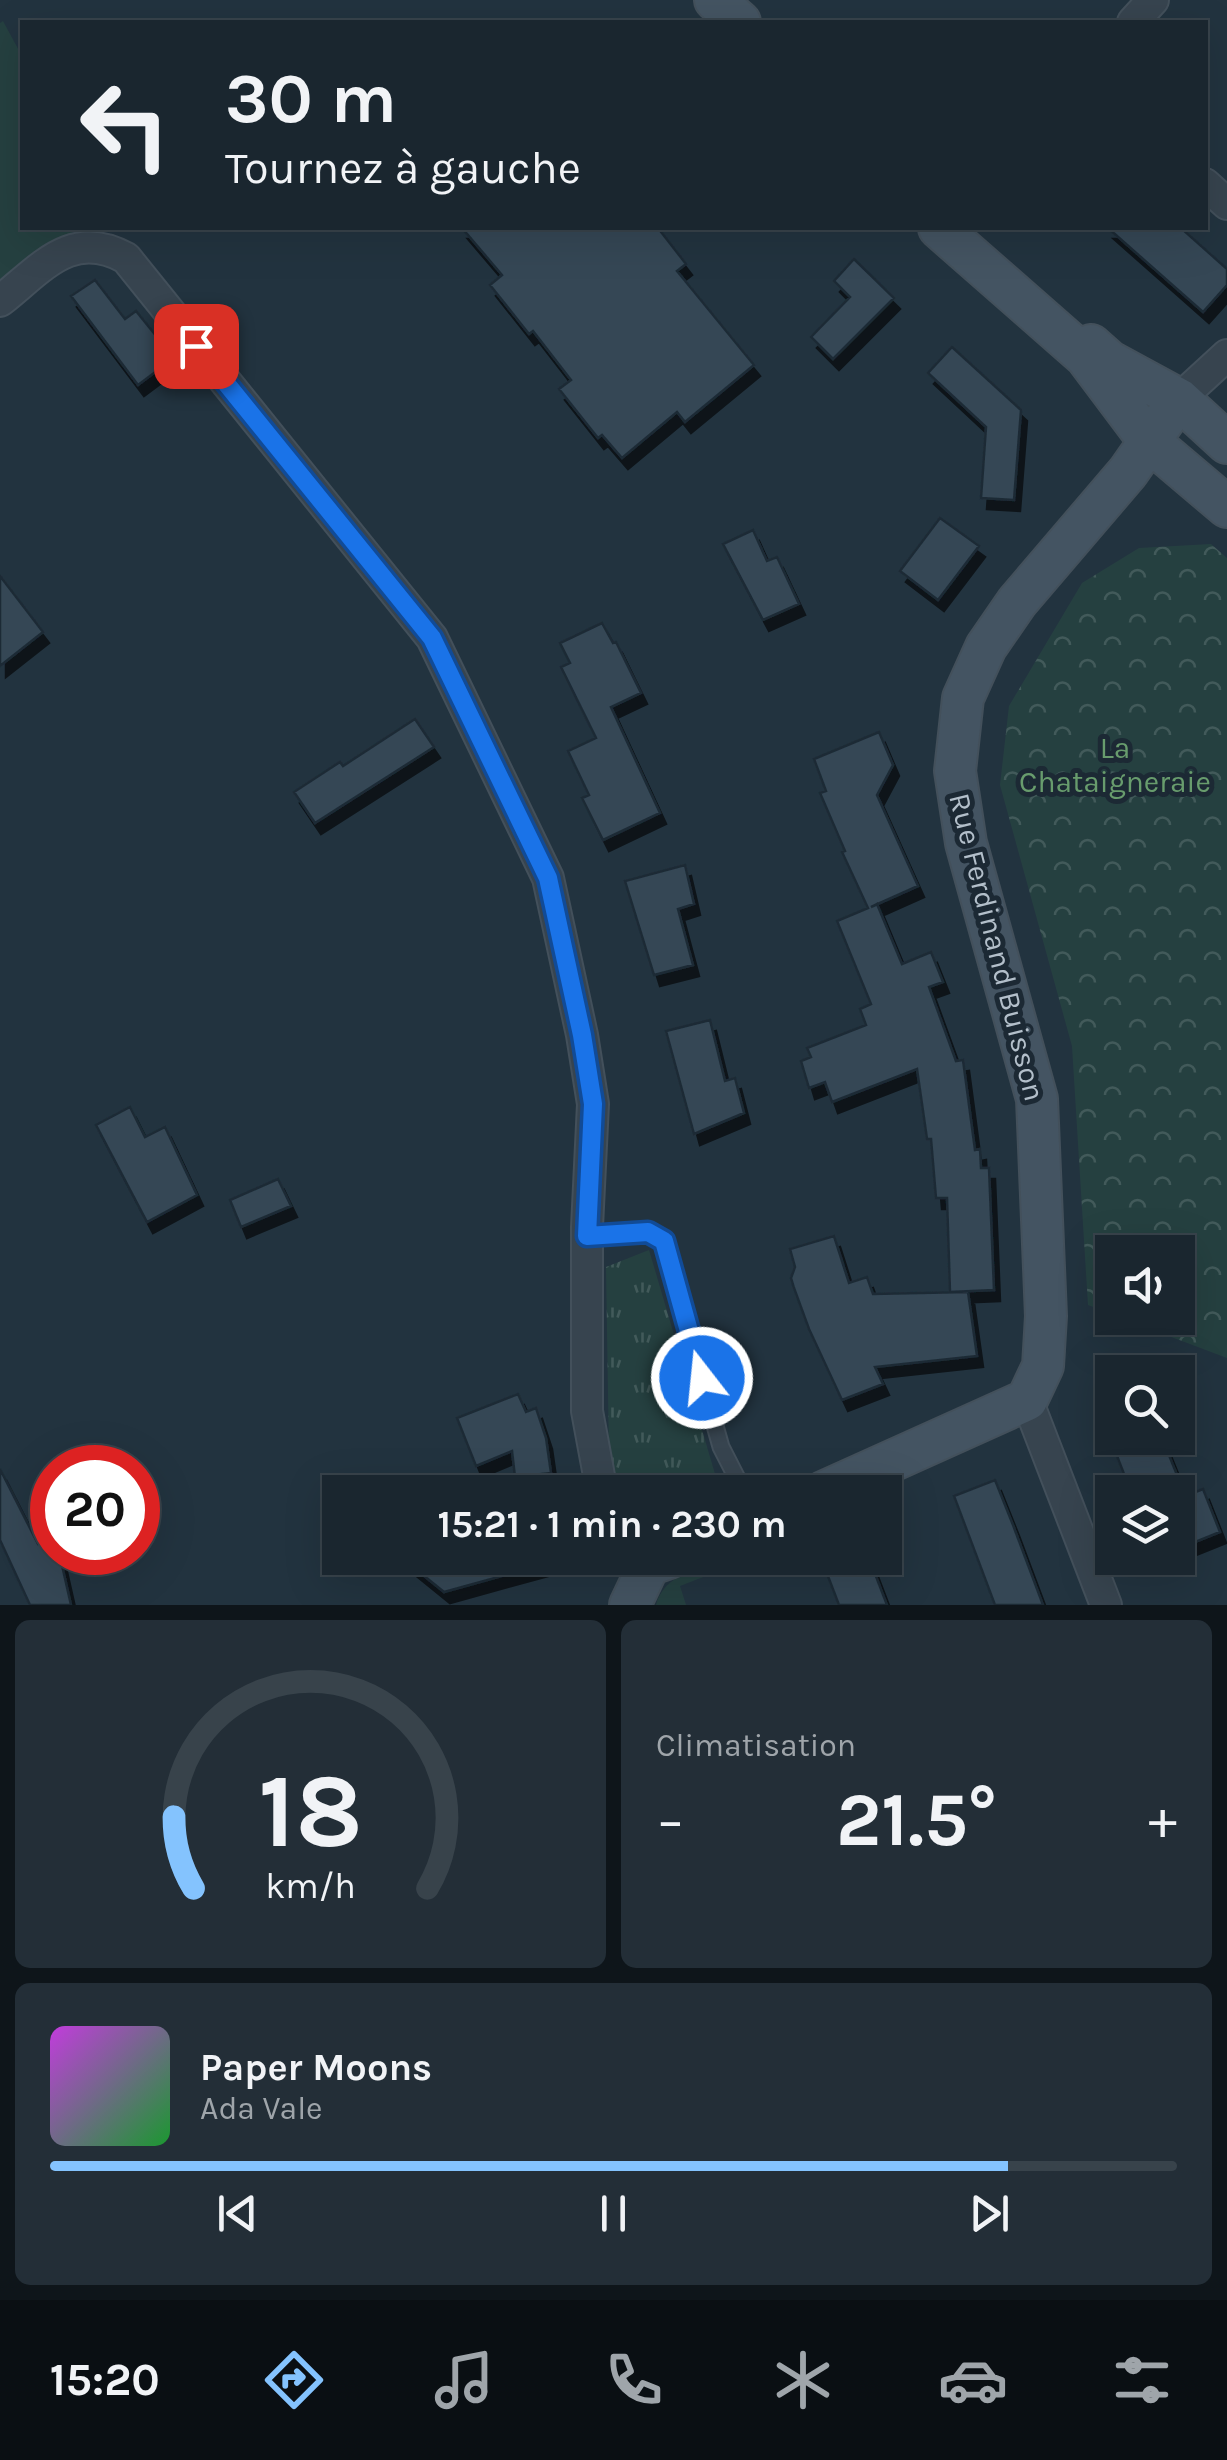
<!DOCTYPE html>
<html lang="fr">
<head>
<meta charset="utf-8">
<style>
	body { margin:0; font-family:Karla,sans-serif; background:#232e37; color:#f1f3f6; height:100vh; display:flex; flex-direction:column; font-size:38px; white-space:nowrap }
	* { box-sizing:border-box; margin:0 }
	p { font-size:32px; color:#9fa5aa }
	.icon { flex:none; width:55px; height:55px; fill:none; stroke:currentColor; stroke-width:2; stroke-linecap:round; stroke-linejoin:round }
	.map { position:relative; height:1605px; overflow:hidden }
	.panel { display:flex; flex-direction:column; gap:15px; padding:15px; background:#0e151a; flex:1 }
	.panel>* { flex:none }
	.top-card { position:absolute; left:20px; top:20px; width:1188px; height:210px; border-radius:0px; box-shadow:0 10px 40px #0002,0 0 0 2px #38434b; background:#1a262f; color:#f1f3f6; overflow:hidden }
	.buttons { position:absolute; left:1095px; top:1235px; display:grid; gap:20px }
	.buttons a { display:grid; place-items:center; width:100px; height:100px; border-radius:0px; background:#1a262f; box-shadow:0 10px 40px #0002,0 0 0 2px #38434b; font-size:50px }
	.speed { position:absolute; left:30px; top:1445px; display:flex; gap:20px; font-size:50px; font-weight:700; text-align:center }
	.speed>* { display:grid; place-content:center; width:130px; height:130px; border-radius:50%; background:#1a262f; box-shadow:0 10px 40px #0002,0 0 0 2px #38434b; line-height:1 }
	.speed .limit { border:15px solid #d22; background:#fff; color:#111 }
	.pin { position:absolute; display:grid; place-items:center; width:85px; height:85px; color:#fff; margin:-42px; border-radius:20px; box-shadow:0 5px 15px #0006 }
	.me { position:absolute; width:110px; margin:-55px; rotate:344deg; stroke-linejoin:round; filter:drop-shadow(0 0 8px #0008) }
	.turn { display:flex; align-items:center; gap:35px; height:210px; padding:0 40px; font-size:45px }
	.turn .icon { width:130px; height:130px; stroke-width:2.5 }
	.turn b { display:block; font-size:70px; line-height:85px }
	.big { font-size:75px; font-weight:700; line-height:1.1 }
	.panel .card { flex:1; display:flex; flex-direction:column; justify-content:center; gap:15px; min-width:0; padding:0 35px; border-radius:15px; background:#232e37 }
	.panel .dial { align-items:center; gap:0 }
	.dial svg { height:260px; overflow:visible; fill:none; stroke:#38434b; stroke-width:7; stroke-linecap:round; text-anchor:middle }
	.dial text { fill:#f1f3f6; stroke:none }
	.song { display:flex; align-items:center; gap:30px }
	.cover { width:120px; height:120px; border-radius:15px; background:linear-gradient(135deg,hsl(290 70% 55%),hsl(130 70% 35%)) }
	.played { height:10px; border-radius:5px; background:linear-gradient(90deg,#84c3fe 85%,#38434b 85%) }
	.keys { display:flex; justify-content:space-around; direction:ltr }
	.heat { display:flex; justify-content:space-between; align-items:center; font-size:55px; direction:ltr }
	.panel .tiles { flex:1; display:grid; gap:15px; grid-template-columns:1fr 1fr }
	.card:last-child { grid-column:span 2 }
	.trip { position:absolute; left:322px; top:1475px; width:580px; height:100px; border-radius:0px; background:#1a262f; box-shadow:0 10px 40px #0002,0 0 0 2px #38434b; font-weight:700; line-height:100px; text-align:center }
	.tab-bar { display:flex; height:160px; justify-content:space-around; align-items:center; background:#0a0f13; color:#9fa5aa }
	.tab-bar .icon { width:70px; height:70px }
	.tab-bar .current { color:#84c3fe }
	.tab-bar b { font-size:45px; color:#f1f3f6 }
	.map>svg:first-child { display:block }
</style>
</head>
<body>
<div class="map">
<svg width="1227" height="1605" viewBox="0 0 1227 1605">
	<defs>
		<pattern id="grass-tufts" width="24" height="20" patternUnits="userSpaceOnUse" patternTransform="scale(2.5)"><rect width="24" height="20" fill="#254040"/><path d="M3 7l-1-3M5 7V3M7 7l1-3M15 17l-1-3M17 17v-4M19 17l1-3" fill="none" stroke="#425a5a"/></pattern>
		<pattern id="forest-crowns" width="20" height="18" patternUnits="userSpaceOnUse" patternTransform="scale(2.5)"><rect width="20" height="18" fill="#254040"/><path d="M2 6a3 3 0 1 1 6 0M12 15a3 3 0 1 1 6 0" fill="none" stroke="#425a5a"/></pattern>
		<filter id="shadow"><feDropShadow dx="6" dy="11" stdDeviation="0" flood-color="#0009"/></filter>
	</defs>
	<rect width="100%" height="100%" fill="#22333f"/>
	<path fill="url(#grass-tufts)" d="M649 1250 715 1474 710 1492H616L609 1455 606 1267Z
		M727 1558H733L739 1563 680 1586 686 1605H656C664 1574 701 1567 727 1558Z"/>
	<path fill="url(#forest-crowns)" d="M1211 544 1227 558V1358L1121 1318H1178V1252H1112V1314L1088 1305 1072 1046 1000 785 1009 706 1082 583 1139 548Z"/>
	<path fill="#254040" d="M3 21 22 56V228H78L0 285V23Z"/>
	<path fill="#344755" stroke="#1e2b36" stroke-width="2.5" filter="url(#shadow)" d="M462 228H658L686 264 677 271 754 365 685 422 677 412 622 458 602 435 598 438 559 389 571 380 533 331 529 334 490 285 502 275Z
		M1108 228H1181L1227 269V285L1203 312Z
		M854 259 894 298 833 359 811 337 850 297 834 281Z
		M95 280 125 319 136 311 174 358 138 385 71 296Z
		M952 347 1021 410 1014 500 981 498 986 427 928 373Z
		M940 518 979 546 938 600 900 571Z
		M753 530 767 561 777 557 799 604 763 620 723 544Z
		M0 576 43 632 0 666Z
		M602 623 613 643 616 642 641 693 611 707 660 813 603 840 582 798 589 795 568 751 596 738 561 667 570 663 560 643Z
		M415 719 434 747 315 823 294 792 340 762 343 766Z
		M879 732 893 765 877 795 918 886 871 907 877 904 902 964 931 952 943 982 929 987 956 1061 963 1060 975 1150 980 1149 981 1168H989L994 1290 950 1292 947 1198H936L931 1139H927L917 1069 832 1102 825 1082 809 1088 801 1061 811 1057 807 1048 866 1025 860 1009 871 1004 837 921 868 908 842 852 845 851 820 793 826 791 814 759Z
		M685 865 694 904 678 909 693 965 654 975 625 881Z
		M710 1020 725 1081 735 1078 744 1113 694 1134 666 1031Z
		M130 1107 145 1137 165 1127 197 1195 147 1222 96 1125Z
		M278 1179 291 1206 241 1227 230 1200Z
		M834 1236 849 1283 867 1277 873 1294 968 1292 977 1356 875 1367 883 1384 842 1400 809 1329 794 1288 791 1278 795 1267 790 1249Z
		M518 1394 526 1412 536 1408 546 1438 551 1473 515 1477 512 1451 476 1466 457 1418Z
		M1110 1438H1162L1184 1492H1131Z
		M0 1469 38 1544 52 1538V1552H59L71 1605H30L0 1540Z
		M995 1480 1013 1525 1043 1605H995L954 1496Z
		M1203 1489 1220 1532 1178 1549V1499Z
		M402 1558H541L542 1565 444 1592Z
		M821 1558H869L887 1605H839Z"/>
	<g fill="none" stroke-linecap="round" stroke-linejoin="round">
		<g stroke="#43505b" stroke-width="19">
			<path id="lane" d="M587 1236 648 1231 663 1241 721 1447 744 1492"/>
		</g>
		<g stroke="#43505b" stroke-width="34">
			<path id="street" d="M1133 22 1153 0
				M1205 184 1227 204
				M0 301C42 268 71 228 126 258L432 638 548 878 582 1035 593 1104 587 1227V1411L602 1492
				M1179 399 1227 355
				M1027 1400 1106 1605"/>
		</g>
		<g stroke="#43505b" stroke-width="44">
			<path id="secondary" d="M715 0 740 22
				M939 228 1086 357 1149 441 1227 507
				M1091 345 1109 361 1179 399 1227 443
				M823 1492 1027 1400 1043 1366 1046 1316 1037 1099 966 843 955 771 963 698 986 647 1017 602 1128 472 1179 399
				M630 1605 649 1565 669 1558"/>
		</g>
		<use href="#lane" stroke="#37444f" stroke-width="15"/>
		<use href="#street" stroke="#37444f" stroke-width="30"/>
		<use href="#secondary" stroke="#445462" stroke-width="40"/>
	</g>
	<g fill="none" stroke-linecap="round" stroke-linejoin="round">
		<g stroke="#114b97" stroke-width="25">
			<path id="route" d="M196 346 432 638 548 878 582 1035 593 1104 587 1236 648 1232 664 1241 702 1378"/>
		</g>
		<use href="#route" stroke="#1a73e8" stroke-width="18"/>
	</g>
	<g text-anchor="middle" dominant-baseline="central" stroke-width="10" stroke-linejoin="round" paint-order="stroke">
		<g font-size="30" fill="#689c6d" stroke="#1c2934">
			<text x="1115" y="748">La<tspan x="1115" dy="34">Chataigneraie</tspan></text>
		</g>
		<g font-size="30" fill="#b3bfca" stroke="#1c2934">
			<text transform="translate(997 947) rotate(76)">Rue Ferdinand Buisson</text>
		</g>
	</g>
</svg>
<div class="buttons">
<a><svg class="icon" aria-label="sound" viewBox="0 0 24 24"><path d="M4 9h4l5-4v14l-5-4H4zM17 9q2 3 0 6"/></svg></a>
<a><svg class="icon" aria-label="search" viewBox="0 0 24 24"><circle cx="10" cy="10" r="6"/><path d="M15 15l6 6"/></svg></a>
<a><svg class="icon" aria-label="layers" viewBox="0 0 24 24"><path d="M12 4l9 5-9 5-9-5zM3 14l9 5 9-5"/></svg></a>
</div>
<div class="speed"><div class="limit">20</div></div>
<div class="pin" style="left:196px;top:346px;background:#d93025"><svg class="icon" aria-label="arrive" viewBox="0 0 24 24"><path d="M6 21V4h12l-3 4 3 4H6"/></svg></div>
<svg class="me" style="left:702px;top:1378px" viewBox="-20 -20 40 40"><circle r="17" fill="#1a73e8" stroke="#fff" stroke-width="3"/><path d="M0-11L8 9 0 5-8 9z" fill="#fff"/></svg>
<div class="trip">15:21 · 1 min · 230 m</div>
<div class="top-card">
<div class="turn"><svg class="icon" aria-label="left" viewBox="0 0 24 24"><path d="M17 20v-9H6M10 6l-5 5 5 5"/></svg><div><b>30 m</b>Tournez à gauche</div></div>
</div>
</div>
<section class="panel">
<div class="tiles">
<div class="card dial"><svg viewBox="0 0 100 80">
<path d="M14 69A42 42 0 1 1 86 69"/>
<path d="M14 69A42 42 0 0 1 8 47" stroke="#84c3fe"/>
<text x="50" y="56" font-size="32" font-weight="700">18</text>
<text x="50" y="72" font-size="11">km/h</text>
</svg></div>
<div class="card"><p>Climatisation</p>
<div class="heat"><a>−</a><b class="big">21.5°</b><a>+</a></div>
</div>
<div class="card">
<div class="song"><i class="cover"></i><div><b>Paper Moons</b><p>Ada Vale</p></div></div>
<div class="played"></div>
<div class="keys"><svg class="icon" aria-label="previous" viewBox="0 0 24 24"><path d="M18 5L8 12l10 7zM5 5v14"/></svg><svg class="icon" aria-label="pause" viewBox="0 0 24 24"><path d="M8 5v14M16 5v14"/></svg><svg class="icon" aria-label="next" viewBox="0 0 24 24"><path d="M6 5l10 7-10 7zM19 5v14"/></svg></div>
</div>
</div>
</section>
<nav class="tab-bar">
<b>15:20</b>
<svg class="icon current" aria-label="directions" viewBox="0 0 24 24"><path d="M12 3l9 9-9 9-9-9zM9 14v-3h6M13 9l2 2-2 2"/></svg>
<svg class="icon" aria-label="music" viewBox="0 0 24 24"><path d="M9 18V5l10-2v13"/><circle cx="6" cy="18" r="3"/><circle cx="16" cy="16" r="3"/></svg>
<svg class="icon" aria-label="phone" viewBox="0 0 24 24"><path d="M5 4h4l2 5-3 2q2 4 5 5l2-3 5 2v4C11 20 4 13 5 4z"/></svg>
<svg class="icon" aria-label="climate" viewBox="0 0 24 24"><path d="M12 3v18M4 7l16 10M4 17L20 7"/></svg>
<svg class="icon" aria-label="car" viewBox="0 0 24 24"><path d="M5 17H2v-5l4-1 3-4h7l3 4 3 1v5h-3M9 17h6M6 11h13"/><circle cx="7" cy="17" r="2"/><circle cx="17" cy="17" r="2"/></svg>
<svg class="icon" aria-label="filters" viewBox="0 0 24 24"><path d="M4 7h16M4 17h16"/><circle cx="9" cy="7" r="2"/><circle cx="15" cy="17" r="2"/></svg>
</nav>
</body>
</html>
